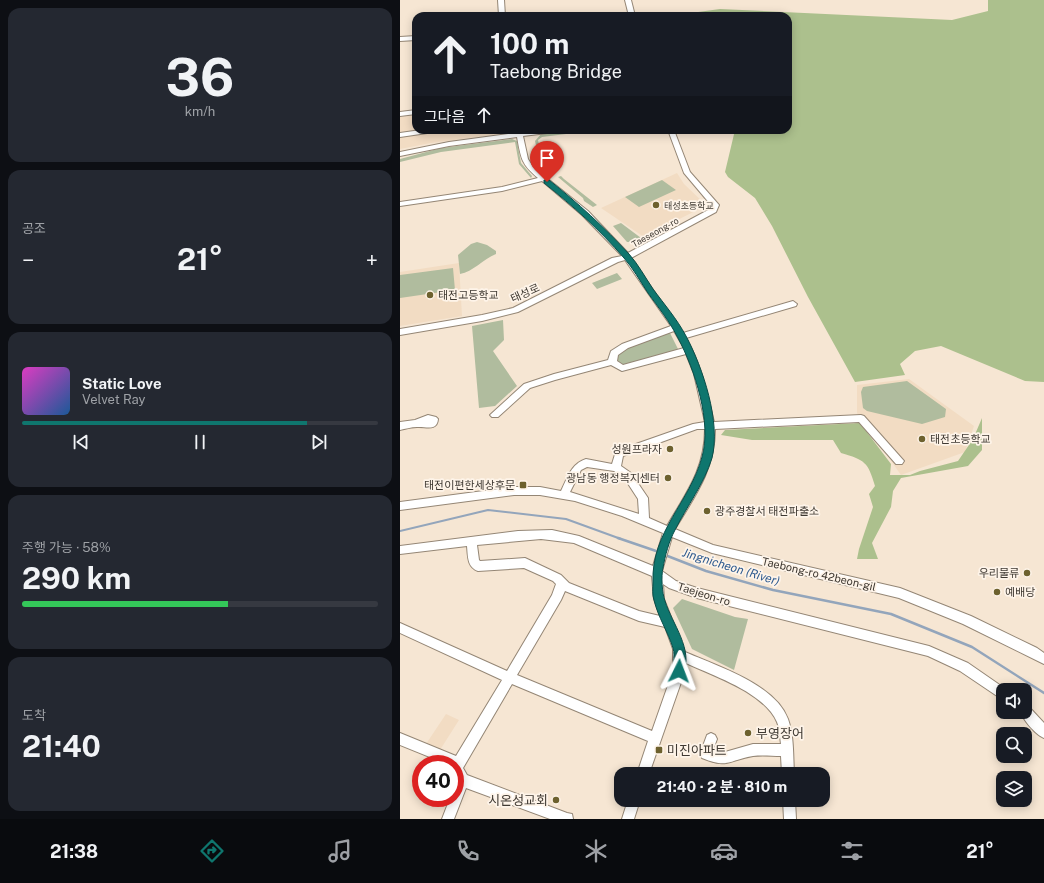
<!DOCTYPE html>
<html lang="ko">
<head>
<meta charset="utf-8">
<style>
	body { margin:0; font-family:"Public Sans","Noto Sans KR",sans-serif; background:#242831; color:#f1f3f6; height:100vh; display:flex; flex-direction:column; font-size:15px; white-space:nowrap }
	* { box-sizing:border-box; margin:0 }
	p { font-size:13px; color:#9ea1a6 }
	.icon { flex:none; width:22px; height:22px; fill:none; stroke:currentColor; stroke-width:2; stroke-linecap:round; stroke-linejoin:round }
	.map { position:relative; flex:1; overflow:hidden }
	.panel { display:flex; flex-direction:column; gap:8px; padding:8px; background:#0d0f14; width:400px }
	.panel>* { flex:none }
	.guide { position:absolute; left:12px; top:12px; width:380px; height:122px; border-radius:12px; box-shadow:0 2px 10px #0003; background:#171b24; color:#f1f3f6; overflow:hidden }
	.buttons { position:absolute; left:596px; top:683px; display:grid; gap:8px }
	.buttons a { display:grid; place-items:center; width:36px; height:36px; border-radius:8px; background:#171b24; box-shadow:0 2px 10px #0003; font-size:20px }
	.speed { position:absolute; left:12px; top:755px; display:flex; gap:8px; font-size:20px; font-weight:700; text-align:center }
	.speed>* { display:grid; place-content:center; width:52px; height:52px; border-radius:50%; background:#171b24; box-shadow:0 2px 10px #0003; line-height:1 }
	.speed .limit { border:6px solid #d22; background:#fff; color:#111 }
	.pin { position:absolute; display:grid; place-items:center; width:34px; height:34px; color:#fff; margin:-41px -17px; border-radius:50% 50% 50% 0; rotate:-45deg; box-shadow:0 0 4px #0007 }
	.pin .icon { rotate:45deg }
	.me { position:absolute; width:44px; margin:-22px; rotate:3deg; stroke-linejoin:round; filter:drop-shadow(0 0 3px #0008) }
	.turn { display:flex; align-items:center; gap:14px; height:84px; padding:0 12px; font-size:18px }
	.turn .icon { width:52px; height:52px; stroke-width:2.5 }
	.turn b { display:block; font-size:28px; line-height:34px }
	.then { display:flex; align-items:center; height:38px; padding:0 12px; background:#0003; gap:8px; font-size:15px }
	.big { font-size:30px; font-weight:700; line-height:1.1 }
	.panel .widget { flex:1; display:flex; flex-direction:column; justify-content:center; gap:6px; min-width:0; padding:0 14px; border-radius:12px; background:#242831 }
	.panel .dial { align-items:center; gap:0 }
	.dial b { font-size:52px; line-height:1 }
	.song { display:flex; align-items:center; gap:12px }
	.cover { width:48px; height:48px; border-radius:6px; background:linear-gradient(135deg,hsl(310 70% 55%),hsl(210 70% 35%)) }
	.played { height:4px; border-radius:2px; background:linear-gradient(90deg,#0f766e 80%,#363941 80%) }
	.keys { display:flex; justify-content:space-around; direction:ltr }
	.heat { display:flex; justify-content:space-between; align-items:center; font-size:22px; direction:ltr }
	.charge { height:6px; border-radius:3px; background:linear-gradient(90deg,#34c759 58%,#363941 0) }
	.trip { position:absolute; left:214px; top:767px; width:216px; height:40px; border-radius:12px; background:#171b24; box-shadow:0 2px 10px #0003; font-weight:700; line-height:40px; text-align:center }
	.dock { display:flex; height:64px; justify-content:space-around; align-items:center; background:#090b0e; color:#9ea1a6 }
	.dock .icon { width:28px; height:28px }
	.dock .active { color:#0f766e }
	.dock b { font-size:18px; color:#f1f3f6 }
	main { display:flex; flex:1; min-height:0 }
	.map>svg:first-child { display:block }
</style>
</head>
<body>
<main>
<section class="panel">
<div class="widget dial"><b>36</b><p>km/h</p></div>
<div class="widget"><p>공조</p>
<div class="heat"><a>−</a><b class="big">21°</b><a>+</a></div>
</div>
<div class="widget">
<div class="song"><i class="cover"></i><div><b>Static Love</b><p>Velvet Ray</p></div></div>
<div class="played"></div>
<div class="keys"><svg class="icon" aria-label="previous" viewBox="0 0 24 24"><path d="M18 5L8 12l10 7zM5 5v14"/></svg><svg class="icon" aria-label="pause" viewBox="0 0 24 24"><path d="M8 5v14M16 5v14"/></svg><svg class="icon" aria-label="next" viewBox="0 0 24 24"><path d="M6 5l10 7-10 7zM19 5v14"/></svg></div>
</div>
<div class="widget"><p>주행 가능 · 58%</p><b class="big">290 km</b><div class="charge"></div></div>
<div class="widget"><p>도착</p><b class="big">21:40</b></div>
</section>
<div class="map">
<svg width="644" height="819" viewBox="0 0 644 819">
	<rect width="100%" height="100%" fill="#f6e6d3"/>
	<path fill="#f2dcc3" d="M16 115V130H112L108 133 31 143 0 149V117Z
		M277 173 284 184 305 204V206L244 237 201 208Z
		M59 263 62 316 0 326V272Z
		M509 379 574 426 565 452 501 475 457 413V385Z
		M46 714 59 720 40 750 26 744Z"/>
	<path fill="#b0bc9e" d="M179 130H198L142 137 138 140 142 158 151 168 149 169 139 158 135 141 141 134Z
		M112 139 117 141 121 163 132 176 131 178 119 164 115 142 41 152 0 162V159L41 148Z
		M161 176 164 179 197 205 193 207 184 201 183 198 158 177Z
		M262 180 276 190 239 207 225 197Z
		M221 223 241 238 234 242H227L213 226Z
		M77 242 87 245 96 251V254C83 259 73 272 60 274L58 255 71 244Z
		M53 268 55 290 0 298V275Z
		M217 273 222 279 197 289 192 283Z
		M103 320 104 340 93 351 117 386 95 406 79 408 72 326Z
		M269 331 279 351 228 365 219 364 214 361 213 354Z
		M507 381 546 409 545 417 522 424 467 411 463 408 461 392 463 387Z
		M282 599 335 617 348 619 334 670 292 649 273 608Z"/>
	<path fill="#acc08d" d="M588 0H644V382L625 381 541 346 515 351 500 364 505 375 455 382 408 297 372 226 355 198 328 177 325 172 335 130H388V16H269L320 9 552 20 588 11Z
		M582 418V450L568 466 501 478 493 491 491 507 472 543 478 559H457L459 549 473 507 469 494 475 486C468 462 465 460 441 453L433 440H352L321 435 325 430 460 423 491 464 490 475H510L520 471 558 461 573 439Z"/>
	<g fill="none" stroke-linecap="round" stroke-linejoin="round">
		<path stroke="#93a5bb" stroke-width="2" d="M0 531 88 510 166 519 221 539"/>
		<path stroke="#93a5bb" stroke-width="2.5" d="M218 538 259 552
			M265 555 306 571 373 590 491 614 572 647 644 693"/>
		<g stroke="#948675" stroke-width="2">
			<path id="minor" d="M98 0H104L105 16H99Z
				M225 0H231L235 16H229Z
				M16 36V40L0 41V37Z
				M16 110V114L0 116V112Z
				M21 130H37L34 132 0 137V133Z
				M116 130H122L123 132 141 130H158L155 132 123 136 128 159 133 167 188 211 228 253 310 209 311 205 284 173 268 130H274L290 172 319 205 316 212 231 258 283 333 393 301 397 304 396 306 286 338C301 364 307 393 314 422L461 415 464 416 504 461 502 464H496L459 422 315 429C315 469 295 496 275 529L313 545 500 588 571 616 637 648 644 653V664L563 624 499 598 312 553 272 537 262 571 276 581 297 588 529 646 568 663 607 690H603V700L560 671 528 656 297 598 269 588 263 584 264 599 285 652C317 666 375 684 388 719 394 736 393 756 394 774H382L381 756C372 756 362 755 353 756 329 760 328 769 302 758L300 754 307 735 311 733 315 735 317 739 313 750 325 752 353 744H381C380 737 380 729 377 722 364 692 313 676 286 663L285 671 249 774H237L248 741 112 684 63 768 67 775 167 813 172 814 173 819H150L66 788 54 819H42L50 798H55V784L56 781 55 778V764H47L0 745V733L56 756 102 680 0 633V623L107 671 152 595 156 584 153 581 124 568 78 571C67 567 68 556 67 546L0 554V546L118 531 152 530 179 536 253 566 263 533 222 516 175 501 140 495H114L0 510V502L114 487H140L161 491C168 477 171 464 186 459L212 464 216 451 293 424 305 422 294 374 286 354 222 371 211 365 155 380 130 388 98 417H92L90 415 124 384 154 374 208 360 211 351 222 344 271 326 225 260 218 262 118 312 82 321 0 335V329L82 315 113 308 212 258 222 256 182 215 142 181 102 191 0 206V202L102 187 138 178C121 164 121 158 117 137L49 146 0 156V152L49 142 116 133ZM274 331 284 348 223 365 217 361 218 355 228 348ZM297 429H305C305 469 286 493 267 526L249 518 248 498 246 495 231 473 221 466 223 456ZM187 467 214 471 225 479 238 499 239 514 170 492 181 470ZM141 539 174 543 252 576 254 599 260 616 239 611 169 583 161 575 125 558 80 561 79 560 77 545ZM165 591 239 621 265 627 273 649V671L252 731 117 675 161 600Z
				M28 415 36 417 38 419C37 432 25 426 17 427 11 427 5 429 0 430V422L15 420Z
				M627 707 631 709 644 723V738C636 735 623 720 621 712H625V708Z
				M228 800H240L234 819H222Z
				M383 800H395L396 819H384Z"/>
		</g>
		<use href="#minor" fill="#fff" fill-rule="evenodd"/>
	</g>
	<path fill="#0f766e" stroke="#0a4d48" d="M144 180H149C178 203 204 227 229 254 238 264 245 277 253 289 264 304 277 319 286 336 303 368 321 422 312 458 304 484 287 506 275 530 269 541 265 556 263 568 261 576 262 593 265 601 272 624 294 649 283 675L279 676 274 675C271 667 276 657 273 648 268 632 258 617 254 600 252 595 253 588 253 582 251 532 290 502 302 457 312 422 295 370 278 338 270 322 258 307 248 293 240 281 233 268 224 258 200 230 173 206 144 183Z"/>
	<g fill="#6d612e" stroke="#fef4e9" stroke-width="1.5">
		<circle cx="256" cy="205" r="4"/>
		<circle cx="30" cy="295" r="4"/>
		<circle cx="522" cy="439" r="4"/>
		<circle cx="270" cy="449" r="4"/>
		<circle cx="268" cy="478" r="4"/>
		<rect x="119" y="481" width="8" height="8" rx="2"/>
		<circle cx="307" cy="511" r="4"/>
		<circle cx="627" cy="573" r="4"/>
		<circle cx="597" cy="592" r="4"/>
		<circle cx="348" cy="733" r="4"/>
		<rect x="255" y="746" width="8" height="8" rx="2"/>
		<circle cx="156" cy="800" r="4"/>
	</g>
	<g text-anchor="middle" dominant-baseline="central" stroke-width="3.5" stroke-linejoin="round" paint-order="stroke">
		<g font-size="9" fill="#3f3932" stroke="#fef4e9" text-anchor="start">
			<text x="264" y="205">태성초등학교</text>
		</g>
		<g font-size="9" fill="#3f3932" stroke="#fef4e9">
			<text transform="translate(255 232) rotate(-29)">Taeseong-ro</text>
		</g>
		<g font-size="11" fill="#3f3932" stroke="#fef4e9">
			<text transform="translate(125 293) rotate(-24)">태성로</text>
			<text transform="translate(419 574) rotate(13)">Taebong-ro 42beon-gil</text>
			<text transform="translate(304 594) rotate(17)">Taejeon-ro</text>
		</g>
		<g font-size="11" fill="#3f3932" stroke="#fef4e9" text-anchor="start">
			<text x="38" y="295">태전고등학교</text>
			<text x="530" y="439">태전초등학교</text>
			<text x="262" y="449" text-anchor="end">성원프라자</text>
			<text x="260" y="478" text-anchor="end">광남동 행정복지센터</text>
			<text x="115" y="485" text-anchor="end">태전이편한세상후문</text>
			<text x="315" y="511">광주경찰서 태전파출소</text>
			<text x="619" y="573" text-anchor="end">우리물류</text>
			<text x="605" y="592">예배당</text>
		</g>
		<g font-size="12" font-style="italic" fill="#2c598f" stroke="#fef4e9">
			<text transform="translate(331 567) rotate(17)">Jingnicheon (River)</text>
		</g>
		<g font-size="13" fill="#3f3932" stroke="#fef4e9" text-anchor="start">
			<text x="356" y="733">부영장어</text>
			<text x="267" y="750">미진아파트</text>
			<text x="148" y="800" text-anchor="end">시온성교회</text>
		</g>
	</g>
</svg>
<div class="buttons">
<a><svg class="icon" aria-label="sound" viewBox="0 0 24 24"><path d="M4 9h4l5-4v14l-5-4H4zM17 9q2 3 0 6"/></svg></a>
<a><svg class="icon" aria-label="search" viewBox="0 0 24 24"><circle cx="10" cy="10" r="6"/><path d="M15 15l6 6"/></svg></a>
<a><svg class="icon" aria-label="layers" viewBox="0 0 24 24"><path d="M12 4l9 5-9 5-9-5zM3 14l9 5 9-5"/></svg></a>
</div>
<div class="speed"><div class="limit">40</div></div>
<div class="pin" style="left:147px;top:182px;background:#d93025"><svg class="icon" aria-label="arrive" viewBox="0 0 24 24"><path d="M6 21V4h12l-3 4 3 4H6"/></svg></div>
<svg class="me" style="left:279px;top:671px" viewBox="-20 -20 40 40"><path d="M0-17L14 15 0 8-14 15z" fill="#0f766e" stroke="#fff" stroke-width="4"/></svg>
<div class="trip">21:40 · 2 분 · 810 m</div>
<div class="guide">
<div class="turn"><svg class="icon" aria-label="ahead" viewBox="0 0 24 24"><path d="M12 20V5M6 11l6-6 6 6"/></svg><div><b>100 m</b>Taebong Bridge</div></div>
<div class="then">그다음<svg class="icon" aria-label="ahead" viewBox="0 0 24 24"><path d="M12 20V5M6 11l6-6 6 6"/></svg></div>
</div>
</div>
</main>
<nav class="dock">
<b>21:38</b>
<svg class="icon active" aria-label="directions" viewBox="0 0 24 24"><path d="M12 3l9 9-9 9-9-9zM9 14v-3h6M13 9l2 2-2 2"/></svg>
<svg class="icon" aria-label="music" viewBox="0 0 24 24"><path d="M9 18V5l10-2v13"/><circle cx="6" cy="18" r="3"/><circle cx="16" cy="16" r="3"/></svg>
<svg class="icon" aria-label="phone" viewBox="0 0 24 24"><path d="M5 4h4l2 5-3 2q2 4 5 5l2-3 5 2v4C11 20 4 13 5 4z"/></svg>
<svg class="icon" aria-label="climate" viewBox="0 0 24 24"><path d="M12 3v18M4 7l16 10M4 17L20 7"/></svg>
<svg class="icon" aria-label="car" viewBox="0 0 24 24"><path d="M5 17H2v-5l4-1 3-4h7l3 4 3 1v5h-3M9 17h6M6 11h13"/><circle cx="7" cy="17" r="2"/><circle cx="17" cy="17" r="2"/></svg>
<svg class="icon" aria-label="filters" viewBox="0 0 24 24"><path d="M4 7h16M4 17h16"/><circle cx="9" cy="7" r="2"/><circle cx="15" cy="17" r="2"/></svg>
<b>21°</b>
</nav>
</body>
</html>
